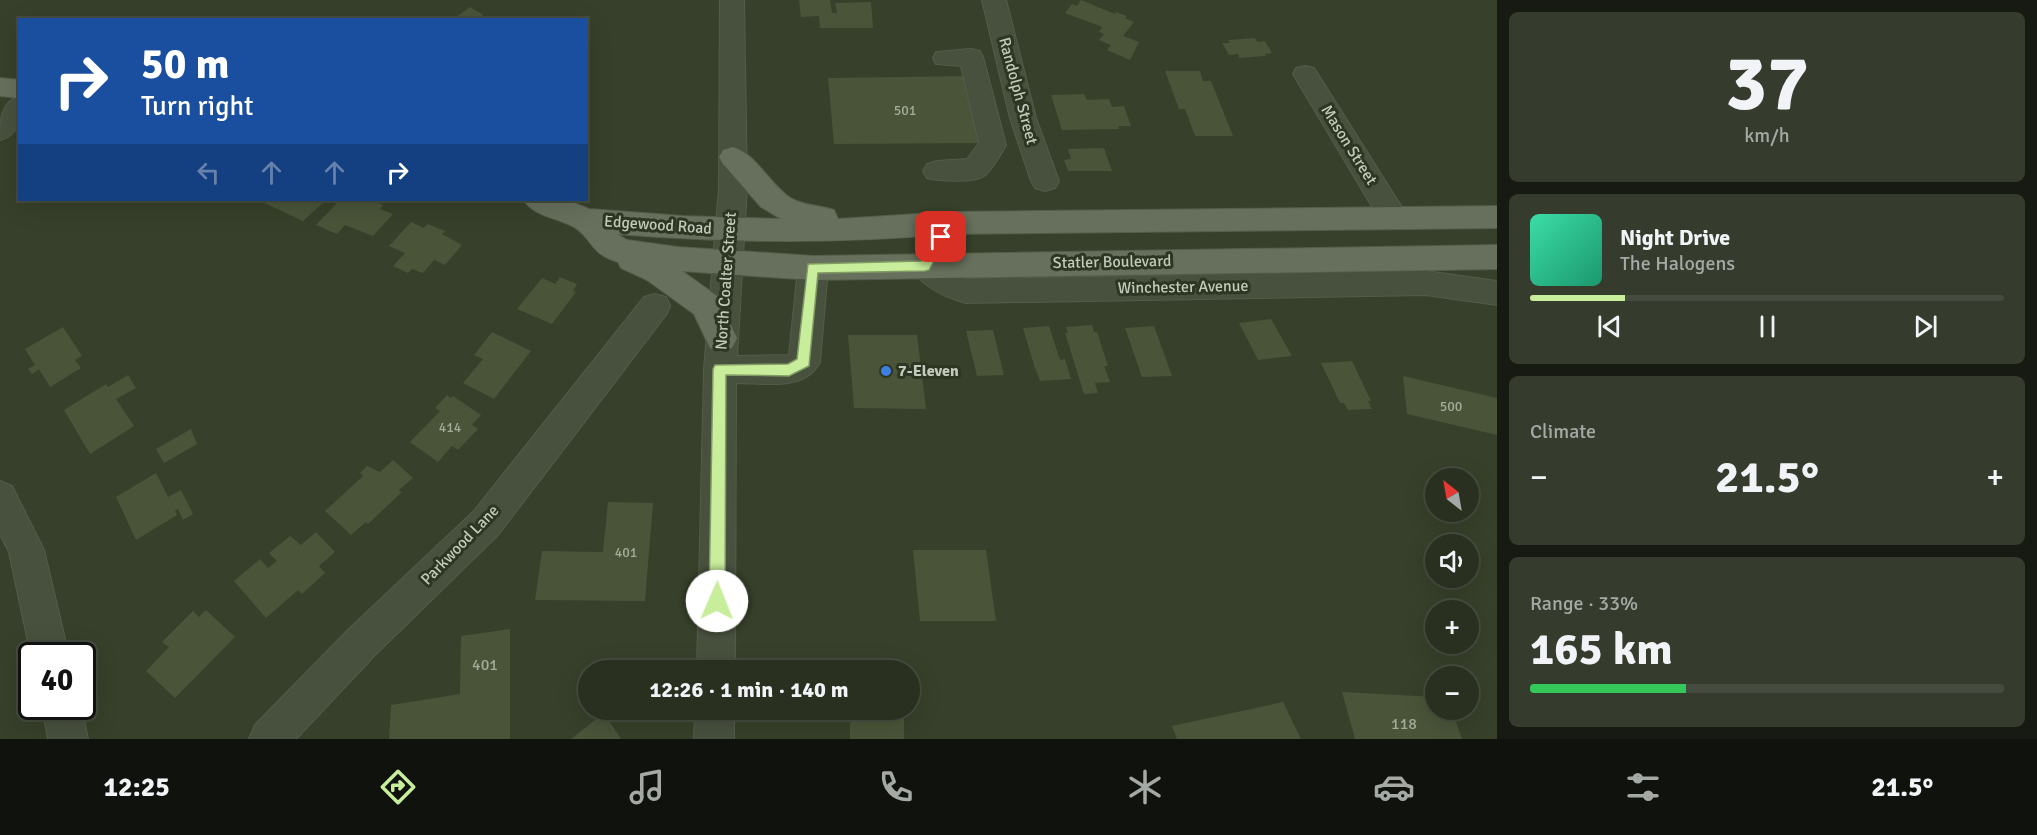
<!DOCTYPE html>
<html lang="en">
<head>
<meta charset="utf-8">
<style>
	body { margin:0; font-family:Signika,sans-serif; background:#353c2d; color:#f1f3f6; height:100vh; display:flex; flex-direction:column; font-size:22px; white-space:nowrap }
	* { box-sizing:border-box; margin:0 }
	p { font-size:20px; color:#a5a9a5 }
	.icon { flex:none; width:33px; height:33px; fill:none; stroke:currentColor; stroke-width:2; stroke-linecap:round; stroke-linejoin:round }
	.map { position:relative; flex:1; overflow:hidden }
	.details { display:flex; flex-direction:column; gap:12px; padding:12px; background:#171a12; width:540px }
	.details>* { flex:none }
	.top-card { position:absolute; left:18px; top:18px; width:570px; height:183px; border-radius:0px; box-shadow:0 6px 24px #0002,0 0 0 2px #454b3e; background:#1a4fa0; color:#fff; overflow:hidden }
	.needle { width:39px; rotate:329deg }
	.buttons { position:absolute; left:1425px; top:468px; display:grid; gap:12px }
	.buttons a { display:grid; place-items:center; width:54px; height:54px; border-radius:50%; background:#293020; box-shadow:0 6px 24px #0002,0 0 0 2px #454b3e; font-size:30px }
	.speed { position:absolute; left:18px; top:642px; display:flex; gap:12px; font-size:30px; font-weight:700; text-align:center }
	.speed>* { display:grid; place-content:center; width:78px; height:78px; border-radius:50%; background:#293020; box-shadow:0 6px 24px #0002,0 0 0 2px #454b3e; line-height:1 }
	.speed .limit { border:3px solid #111; border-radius:9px; background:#fff; color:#111 }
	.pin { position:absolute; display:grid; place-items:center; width:51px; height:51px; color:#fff; margin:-26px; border-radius:12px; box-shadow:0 3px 9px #0006 }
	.me { position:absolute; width:66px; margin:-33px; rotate:1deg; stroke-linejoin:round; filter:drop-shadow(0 0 4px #0008) }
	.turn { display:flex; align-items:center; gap:21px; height:126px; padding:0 24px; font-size:27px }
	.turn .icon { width:78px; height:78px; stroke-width:2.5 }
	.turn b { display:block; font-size:42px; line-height:51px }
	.lanes { display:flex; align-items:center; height:57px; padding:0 24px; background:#0003; justify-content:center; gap:30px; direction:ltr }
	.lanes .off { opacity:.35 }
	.big { font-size:45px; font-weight:800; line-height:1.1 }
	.details .card { flex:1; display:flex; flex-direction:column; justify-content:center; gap:9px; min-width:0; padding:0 21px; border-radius:9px; background:#353c2d }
	.details .dial { align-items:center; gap:0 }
	.dial b { font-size:78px; line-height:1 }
	.song { display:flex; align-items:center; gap:18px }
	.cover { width:72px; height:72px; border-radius:9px; background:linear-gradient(135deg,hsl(160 70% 55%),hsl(160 70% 35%)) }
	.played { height:6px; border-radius:3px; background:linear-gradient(90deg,#c8ee9c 20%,#454b3e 20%) }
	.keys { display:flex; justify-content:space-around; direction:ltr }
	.heat { display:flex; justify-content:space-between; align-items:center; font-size:33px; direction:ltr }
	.charge { height:9px; border-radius:4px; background:linear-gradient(90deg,#34c759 33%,#454b3e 0) }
	.trip { position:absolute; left:578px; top:660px; width:342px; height:60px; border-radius:30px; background:#293020; box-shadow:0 6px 24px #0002,0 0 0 2px #454b3e; font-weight:800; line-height:60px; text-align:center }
	.tab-bar { display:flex; height:96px; justify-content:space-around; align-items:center; background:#10130d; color:#a5a9a5 }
	.tab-bar .icon { width:42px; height:42px }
	.tab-bar .active { color:#c8ee9c }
	.tab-bar b { font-size:27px; color:#f1f3f6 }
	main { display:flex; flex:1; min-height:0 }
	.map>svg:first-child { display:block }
</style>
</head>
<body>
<main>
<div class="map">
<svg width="1497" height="739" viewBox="0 0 1497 739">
	<rect width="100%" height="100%" fill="#37402a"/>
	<path fill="#495439" d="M799 0H830L832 13H837L835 3 871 2 873 28H820L819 16 801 17Z
		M1081 0 1115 14 1116 12 1127 16 1125 18 1134 22 1123 36 1139 42 1130 60 1107 50 1111 45 1099 40 1104 34 1099 32 1102 27 1065 13 1072 4 1077 6Z
		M470 7 483 15 480 17 485 20H452Z
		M1255 38 1257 42 1265 41 1272 53 1265 54 1266 56 1239 58 1238 54 1229 55 1222 43H1230L1228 40Z
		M1165 71H1200L1203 81H1211L1233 136H1195L1185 109H1179Z
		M972 76 986 143 834 144 828 78Z
		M1084 94 1087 100 1109 99 1112 107 1124 106 1131 126H1118L1119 129 1062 130 1051 95Z
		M1104 148 1112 171H1068L1064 160 1071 159 1068 149Z
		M258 200H326L303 221Z
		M340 200H371L383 205 380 209 393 214 373 236 345 225 337 234 316 225Z
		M411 222 424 228 428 224 445 231 442 234 462 245 445 265 434 260 423 273 412 269 408 273 393 266 405 253 389 246Z
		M560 277 577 284 573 291 576 292 552 324 517 309 542 278 555 284Z
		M1271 319 1292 356 1258 360 1239 323Z
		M1092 325 1094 332H1097L1108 366H1104L1110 382 1095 383 1098 393 1084 394 1065 333H1068L1066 327Z
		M1049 326 1060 360 1065 359 1071 379 1040 381 1034 365 1023 328Z
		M1154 326 1172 376 1142 377 1125 328Z
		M63 327 82 356 75 360 81 368 50 387 39 369 32 374 28 369 35 365 25 349Z
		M993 330 1004 375 977 376 966 331Z
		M492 332 531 351 494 399 463 383 483 359 474 355Z
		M848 335H917L926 409 854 408Z
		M1352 361 1371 401H1368L1372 409 1348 410 1344 403H1340L1321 363Z
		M128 375 136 388 116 399 134 426 90 454 64 410 106 384 108 387Z
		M1403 376 1497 398V435L1407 414Z
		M447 395 451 398 453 396 481 415 472 425 478 429 458 450 452 446 438 462 410 442 440 411 435 408Z
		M191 429 197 444 164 463 156 449Z
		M393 460 413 478 399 490 402 492 368 524 366 522 351 535 325 511 363 476 360 473 367 466 380 472Z
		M156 473 168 497 181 490 193 514 183 520 178 509 175 511 177 515 136 540 116 497Z
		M608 502 653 503 645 601 535 600 542 551 603 552Z
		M316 532 335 552 319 566 325 573 302 594 298 590 266 618 234 581 260 559 268 568 277 561 269 553 290 536 301 545Z
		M913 550H986L996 621H920Z
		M206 610 235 637 175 698 146 671 169 647 162 642 193 611 199 617Z
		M510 629V739H389L391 705 460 694 461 636Z
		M850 660 902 664V670H850Z
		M1342 692 1436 697V710H1452L1462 739H1355Z
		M1283 702 1301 739H1177L1172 726Z
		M850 710H904V739H850Z
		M604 713 621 739H571Z"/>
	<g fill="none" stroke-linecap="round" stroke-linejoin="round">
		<g stroke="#545c4b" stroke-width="2">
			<path id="minor" d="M720 0H744L747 188 737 356 789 355 798 268 803 260 813 256 823 260 828 268 820 362C805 392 763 383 736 383L735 670H697L704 369 719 188Z
				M982 0H1006L1036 118 1059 181 1055 188 1045 191 1035 188 1031 181 1010 118Z
				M971 49 980 51 983 57 1006 145C1001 154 992 170 984 176 974 183 938 181 927 178L923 171 927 164 937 161 967 159 979 143 961 66 936 64 933 58 936 52Z
				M1305 66 1314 68 1403 209 1407 217 1403 225 1393 228 1383 225 1293 74 1296 68Z
				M20 96C20 115 22 134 0 140 0 122 0 102 20 96Z
				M949 212 959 215 963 223 942 263 966 279 1426 271 1497 281V305L1426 295 966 303C945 297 921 287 910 266L939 215Z
				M655 294 666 297 670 306 666 315 498 535 374 656 296 739H249L255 725 348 630 474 511 644 297Z
				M0 481 12 486 44 550 69 656H31L9 552 0 534Z
				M42 706H81L88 739H48Z
				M695 710H734V739H694Z"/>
		</g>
		<g stroke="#545c4b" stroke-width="2">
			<path id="major" d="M0 78 20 80V98L0 96Z
				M733 147C756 154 769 183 789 197 803 206 819 205 834 210L838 219 949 212 1497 206V228L949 234C837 244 729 243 617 234L627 240 678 247 813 256 1497 245V269L813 280 682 271 717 296 737 338 732 348 721 352 710 348 694 314 647 280 621 268 618 262C590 254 593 239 574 227 558 218 533 216 524 200H567L589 209 683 216 781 219 761 207 723 164 719 157 723 150Z"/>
		</g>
		<use href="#minor" fill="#48503e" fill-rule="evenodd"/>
		<use href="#major" fill="#67705c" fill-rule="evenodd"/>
	</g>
	<path fill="#c8ee9c" stroke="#829b65" stroke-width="1.5" d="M941 232 947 237 929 270 925 271 818 273 809 366 789 376 726 375 725 601 723 606 717 609 712 606 709 601 713 369 715 365 788 364 797 359 808 264 921 261 936 234Z"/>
	<circle fill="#3f7fe0" stroke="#2d3622" stroke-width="2" cx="886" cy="371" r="6"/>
	<g text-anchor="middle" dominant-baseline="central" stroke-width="6" stroke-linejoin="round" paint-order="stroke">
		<g font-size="14" fill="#a3ab99">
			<text x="905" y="110">501</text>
			<text x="1451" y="406">500</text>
			<text x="450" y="427">414</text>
			<text x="626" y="552">401</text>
		</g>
		<g font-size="16" fill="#c3cabb" stroke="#2d3622">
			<text transform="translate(1018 91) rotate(75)">Randolph Street</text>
			<text transform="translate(1349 145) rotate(58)">Mason Street</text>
			<text transform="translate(658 225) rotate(4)">Edgewood Road</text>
			<text transform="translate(1112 262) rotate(-1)">Statler Boulevard</text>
			<text transform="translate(726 281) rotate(-86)">North Coalter Street</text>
			<text transform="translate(1183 287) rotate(-1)">Winchester Avenue</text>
			<text transform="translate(460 545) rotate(-46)">Parkwood Lane</text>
		</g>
		<g font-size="16" font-weight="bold" fill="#c3cabb" stroke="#2d3622" text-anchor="start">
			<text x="898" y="371">7-Eleven</text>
		</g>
		<g font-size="16" fill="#a3ab99">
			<text x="485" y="665">401</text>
			<text x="1404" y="724">118</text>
		</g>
	</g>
</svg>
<div class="buttons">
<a><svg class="needle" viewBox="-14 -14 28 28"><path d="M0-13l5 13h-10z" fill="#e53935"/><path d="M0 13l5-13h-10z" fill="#a5a9a5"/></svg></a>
<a><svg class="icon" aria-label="sound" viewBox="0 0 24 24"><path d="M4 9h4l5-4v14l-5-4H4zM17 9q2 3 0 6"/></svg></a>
<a>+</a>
<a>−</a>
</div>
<div class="speed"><div class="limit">40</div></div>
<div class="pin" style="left:941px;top:237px;background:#d93025"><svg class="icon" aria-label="arrive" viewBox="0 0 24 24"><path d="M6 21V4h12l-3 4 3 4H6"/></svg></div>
<svg class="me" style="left:717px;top:601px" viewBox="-20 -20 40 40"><circle r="19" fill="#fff"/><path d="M0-13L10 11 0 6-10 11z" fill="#c8ee9c"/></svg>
<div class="trip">12:26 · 1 min · 140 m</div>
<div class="top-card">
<div class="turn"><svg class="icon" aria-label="right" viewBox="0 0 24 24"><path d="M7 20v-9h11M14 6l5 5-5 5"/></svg><div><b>50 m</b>Turn right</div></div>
<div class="lanes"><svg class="icon off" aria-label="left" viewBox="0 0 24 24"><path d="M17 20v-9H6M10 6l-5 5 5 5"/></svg><svg class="icon off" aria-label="ahead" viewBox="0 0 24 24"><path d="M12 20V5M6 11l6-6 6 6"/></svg><svg class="icon off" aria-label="ahead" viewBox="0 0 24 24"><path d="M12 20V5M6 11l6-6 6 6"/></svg><svg class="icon" aria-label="right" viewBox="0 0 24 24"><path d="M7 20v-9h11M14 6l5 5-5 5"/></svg></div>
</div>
</div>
<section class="details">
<div class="card dial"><b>37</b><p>km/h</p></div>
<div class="card">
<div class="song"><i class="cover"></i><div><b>Night Drive</b><p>The Halogens</p></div></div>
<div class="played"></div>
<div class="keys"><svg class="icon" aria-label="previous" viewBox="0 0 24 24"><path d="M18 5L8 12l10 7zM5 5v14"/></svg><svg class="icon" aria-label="pause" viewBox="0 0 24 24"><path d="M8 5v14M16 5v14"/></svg><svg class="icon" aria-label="next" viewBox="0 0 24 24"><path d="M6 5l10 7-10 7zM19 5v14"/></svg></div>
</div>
<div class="card"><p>Climate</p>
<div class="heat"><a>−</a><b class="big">21.5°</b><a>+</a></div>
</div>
<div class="card"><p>Range · 33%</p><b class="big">165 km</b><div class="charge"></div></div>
</section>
</main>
<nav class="tab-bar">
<b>12:25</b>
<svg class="icon active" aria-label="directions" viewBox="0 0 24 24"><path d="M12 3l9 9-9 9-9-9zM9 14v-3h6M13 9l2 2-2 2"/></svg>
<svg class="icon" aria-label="music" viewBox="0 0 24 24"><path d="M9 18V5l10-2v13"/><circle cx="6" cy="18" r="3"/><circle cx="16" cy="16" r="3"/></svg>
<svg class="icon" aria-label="phone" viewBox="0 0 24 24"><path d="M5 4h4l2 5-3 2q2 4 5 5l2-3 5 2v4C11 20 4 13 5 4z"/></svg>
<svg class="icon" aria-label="climate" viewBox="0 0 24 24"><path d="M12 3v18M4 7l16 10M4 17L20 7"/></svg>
<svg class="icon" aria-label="car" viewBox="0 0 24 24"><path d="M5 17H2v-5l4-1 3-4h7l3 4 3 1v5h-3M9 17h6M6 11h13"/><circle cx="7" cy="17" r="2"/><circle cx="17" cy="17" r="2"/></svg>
<svg class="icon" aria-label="filters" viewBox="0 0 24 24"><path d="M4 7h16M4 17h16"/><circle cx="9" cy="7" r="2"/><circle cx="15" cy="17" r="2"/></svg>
<b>21.5°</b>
</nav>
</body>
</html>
